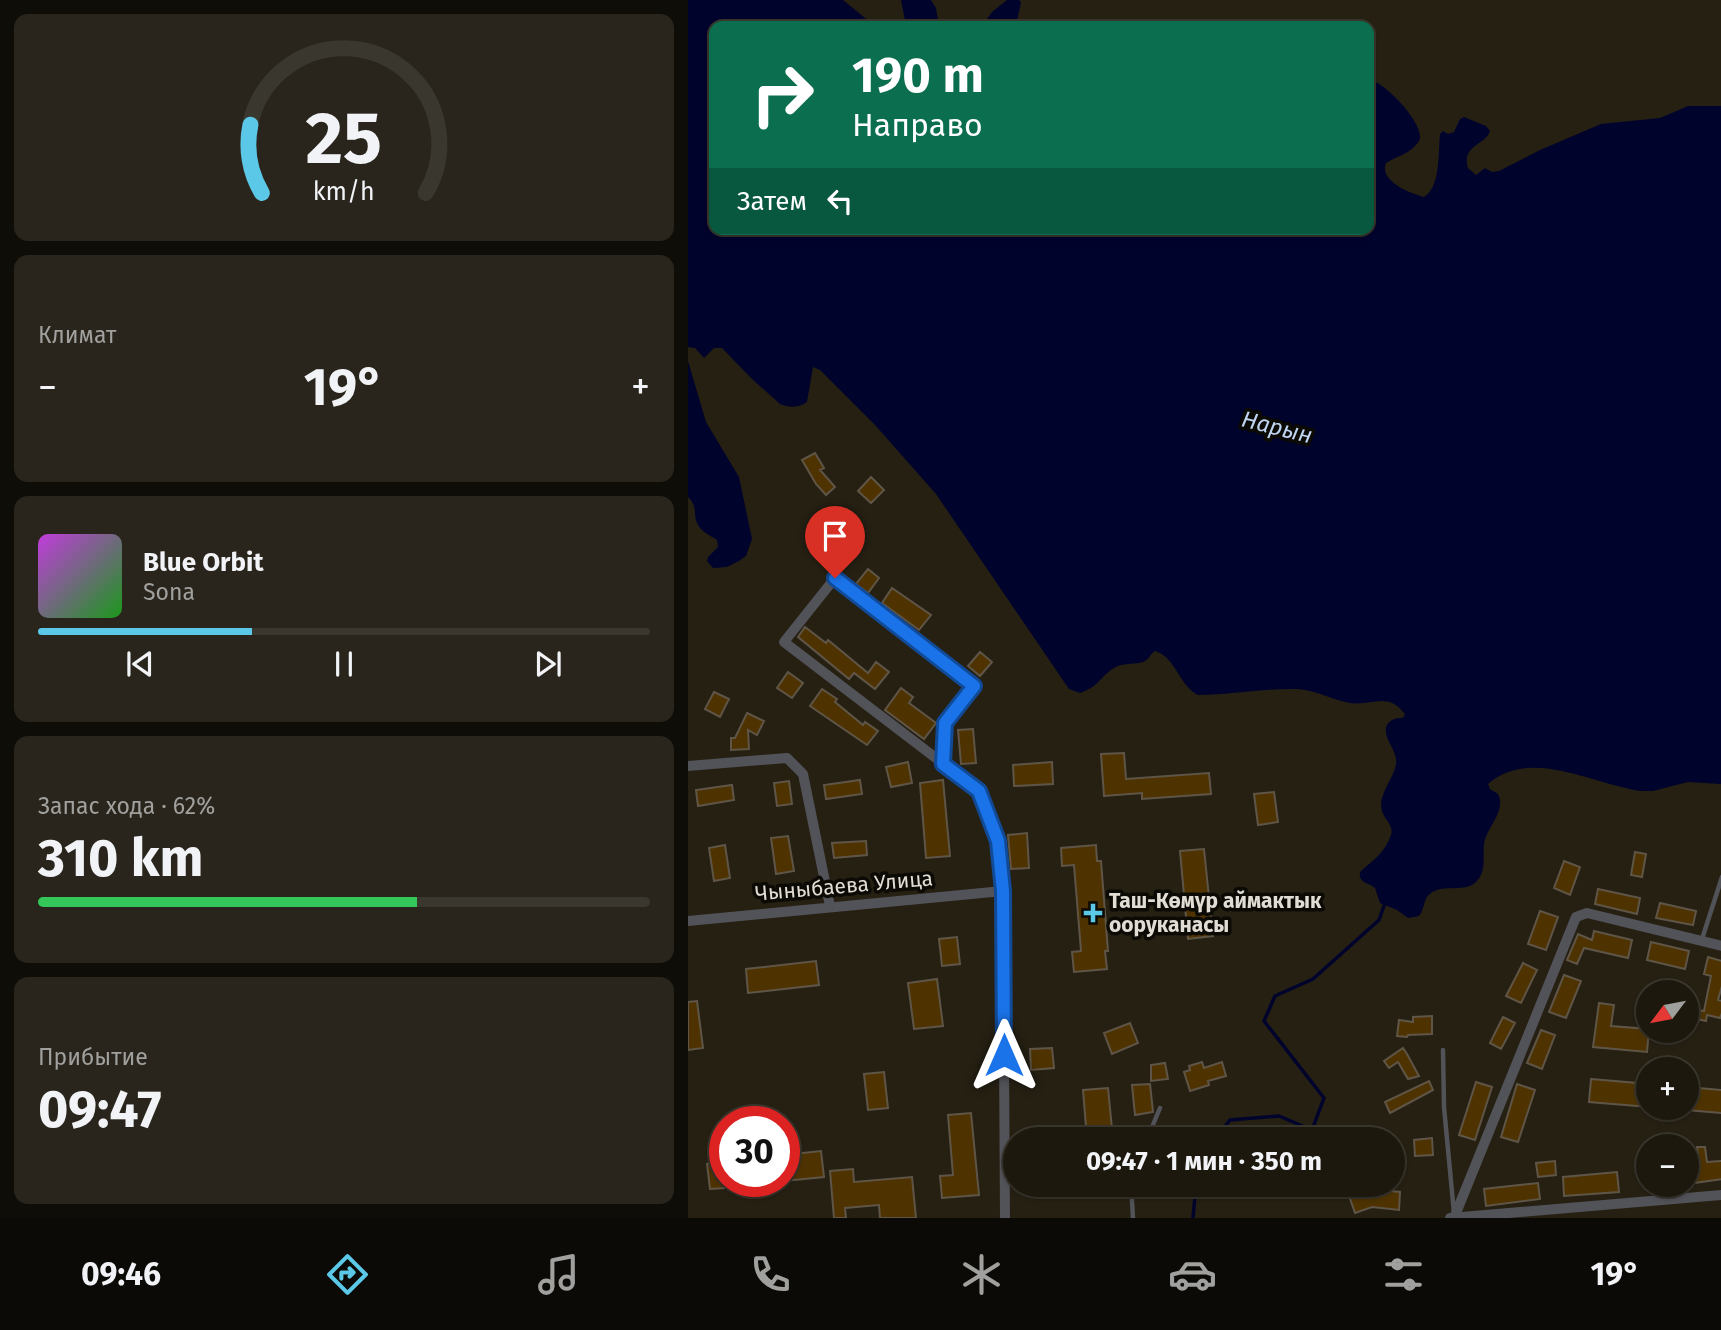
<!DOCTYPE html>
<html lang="ru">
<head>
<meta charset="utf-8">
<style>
	body { margin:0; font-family:"Fira Sans",sans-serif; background:#29251c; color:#f1f3f6; height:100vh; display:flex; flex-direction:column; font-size:26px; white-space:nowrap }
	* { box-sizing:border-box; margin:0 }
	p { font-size:23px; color:#a0a09e }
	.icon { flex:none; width:38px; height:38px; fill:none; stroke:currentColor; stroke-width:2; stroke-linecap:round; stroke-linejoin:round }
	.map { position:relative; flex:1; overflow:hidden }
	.details { display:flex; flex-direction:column; gap:14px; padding:14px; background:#0f0d08; width:688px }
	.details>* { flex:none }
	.top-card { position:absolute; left:21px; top:21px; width:665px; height:214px; border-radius:14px; box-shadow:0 2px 5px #0004,0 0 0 2px #3a372e; background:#0b6e4f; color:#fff; overflow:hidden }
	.needle { width:46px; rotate:238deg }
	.buttons { position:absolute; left:948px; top:980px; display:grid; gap:14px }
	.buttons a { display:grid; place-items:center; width:63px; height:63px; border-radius:50%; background:#1c180e; box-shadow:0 2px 5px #0004,0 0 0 2px #3a372e; font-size:35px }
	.speed { position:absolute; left:21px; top:1106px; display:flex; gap:14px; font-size:35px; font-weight:700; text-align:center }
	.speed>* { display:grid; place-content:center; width:91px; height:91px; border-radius:50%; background:#1c180e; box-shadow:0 2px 5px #0004,0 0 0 2px #3a372e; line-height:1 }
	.speed .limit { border:10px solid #d22; background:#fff; color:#111 }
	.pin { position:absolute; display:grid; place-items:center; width:60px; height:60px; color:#fff; margin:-72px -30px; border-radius:50% 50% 50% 0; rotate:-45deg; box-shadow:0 0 7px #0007 }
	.pin .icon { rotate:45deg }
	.me { position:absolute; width:77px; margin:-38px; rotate:0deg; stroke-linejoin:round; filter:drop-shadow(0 0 5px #0008) }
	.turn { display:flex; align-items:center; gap:24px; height:147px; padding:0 28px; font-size:32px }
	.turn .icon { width:91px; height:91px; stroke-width:2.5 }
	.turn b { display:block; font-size:49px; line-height:60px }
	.then { display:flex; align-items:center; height:66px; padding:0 28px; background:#0003; gap:14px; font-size:26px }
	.big { font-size:52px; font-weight:700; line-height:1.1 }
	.details .widget { flex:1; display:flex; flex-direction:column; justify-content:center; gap:10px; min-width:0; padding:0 24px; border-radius:14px; background:#29251c }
	.details .dial { align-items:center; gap:0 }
	.dial svg { height:182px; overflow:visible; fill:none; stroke:#3a372e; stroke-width:7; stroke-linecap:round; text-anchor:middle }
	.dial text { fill:#f1f3f6; stroke:none }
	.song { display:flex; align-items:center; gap:21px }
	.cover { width:84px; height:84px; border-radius:10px; background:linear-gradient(135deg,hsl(290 70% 55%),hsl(120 70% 35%)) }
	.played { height:7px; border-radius:4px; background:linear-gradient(90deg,#5bc8e7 35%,#3a372e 35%) }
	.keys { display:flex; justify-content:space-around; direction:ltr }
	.heat { display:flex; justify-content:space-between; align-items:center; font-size:38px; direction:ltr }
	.charge { height:10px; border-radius:5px; background:linear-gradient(90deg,#34c759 62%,#3a372e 0) }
	.trip { position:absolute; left:315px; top:1127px; width:402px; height:70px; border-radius:35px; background:#1c180e; box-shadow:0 2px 5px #0004,0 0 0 2px #3a372e; font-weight:700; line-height:70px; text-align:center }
	.dock { display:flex; height:112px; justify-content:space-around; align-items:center; background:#0b0a06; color:#a0a09e }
	.dock .icon { width:49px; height:49px }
	.dock .current { color:#5bc8e7 }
	.dock b { font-size:32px; color:#f1f3f6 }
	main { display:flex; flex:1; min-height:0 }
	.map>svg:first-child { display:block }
</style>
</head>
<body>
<main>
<section class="details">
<div class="widget dial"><svg viewBox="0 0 100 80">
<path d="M14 69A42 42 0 1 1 86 69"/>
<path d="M14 69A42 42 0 0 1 9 39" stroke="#5bc8e7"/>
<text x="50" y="56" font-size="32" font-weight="700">25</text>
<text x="50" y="72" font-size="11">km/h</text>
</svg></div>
<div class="widget"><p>Климат</p>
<div class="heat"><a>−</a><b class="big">19°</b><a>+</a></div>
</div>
<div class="widget">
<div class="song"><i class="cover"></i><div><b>Blue Orbit</b><p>Sona</p></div></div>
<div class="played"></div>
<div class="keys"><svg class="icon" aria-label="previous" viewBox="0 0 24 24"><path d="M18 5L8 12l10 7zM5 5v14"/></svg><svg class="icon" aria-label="pause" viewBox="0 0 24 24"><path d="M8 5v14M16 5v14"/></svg><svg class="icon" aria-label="next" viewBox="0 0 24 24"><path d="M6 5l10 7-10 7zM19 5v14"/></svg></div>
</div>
<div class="widget"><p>Запас хода · 62%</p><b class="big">310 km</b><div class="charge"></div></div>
<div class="widget"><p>Прибытие</p><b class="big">09:47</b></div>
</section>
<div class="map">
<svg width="1034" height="1218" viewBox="0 0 1034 1218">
	<rect width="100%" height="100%" fill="#262013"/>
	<path fill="#00032c" d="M0 0H155L177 18 194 26H26V229H681V87L687 82C700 86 739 127 731 141 724 153 709 156 698 163 691 181 721 193 736 197 753 187 750 152 752 134L755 131 760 134 766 132 772 119 776 117 798 126 802 131C798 145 773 145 780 168L788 175 797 168 804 172 811 171 852 150 913 124 972 118 1000 106H1033V784L1000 782 965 791H952C904 784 842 747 800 784L802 789 810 794C818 809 802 825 797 839 793 853 800 869 789 881 777 894 757 883 743 893 735 898 737 909 731 916L720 918 709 910 692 903 687 888C680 882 670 883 672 872 684 861 697 853 703 835 706 825 696 819 694 811 689 795 706 779 708 764 710 751 696 740 698 728 700 719 708 718 715 718L717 714C699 691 685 706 662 703 644 700 628 690 609 689 576 688 543 695 510 695 491 686 488 657 467 651 462 654 461 660 455 662 444 665 433 662 423 670 409 681 411 686 392 693L381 689 248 494 187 425 132 370 125 367 119 402C110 408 102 408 92 404L63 378 34 348H26L16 358 7 348 0 347Z
		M213 0H243L248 8 251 26H218Z
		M319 0H331L333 2 328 26H294L304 12Z
		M0 361 18 422 51 477 64 539 58 556 51 561 39 567 25 568 19 561 20 557 30 547 29 540C22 535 15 533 10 525 4 514 11 508 0 497Z"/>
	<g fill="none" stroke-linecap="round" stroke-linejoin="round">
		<path stroke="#00032c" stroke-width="3.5" d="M527 1139 542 1120 591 1116 624 1130 636 1098 576 1021 587 996 625 979 691 920 697 903
			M505 1218 508 1185"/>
	</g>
	<path fill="#4e3300" stroke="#5f5547" stroke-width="2" d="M127 453 136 468 132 470 147 487 138 495 128 484 114 460Z
		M183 477 196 490 183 503 170 491Z
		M180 569 191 578 180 593 168 584Z
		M204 588 243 615 231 630 194 603Z
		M117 627 138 643 140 640 180 673 188 662 201 672 187 689 166 673 161 679 110 637Z
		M292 652 304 662 292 676 280 666Z
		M100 672 115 683 104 698 89 688Z
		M213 688 225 697 221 703 248 723 236 739 197 710Z
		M134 689 149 699 147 702 175 725 177 722 190 731 179 745 122 706Z
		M26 692 41 699 32 717 17 709Z
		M59 713 76 721 69 735 60 730 61 749 43 750V738H47Z
		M285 729 288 763 273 764 270 730Z
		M436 753 438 779 521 773 523 794 454 799V793L416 796 413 754Z
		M220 762 224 783 203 787 198 767Z
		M364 762 365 784 326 786 325 765Z
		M172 780 174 794 138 799 136 785Z
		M255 780 262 856 238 858 232 783Z
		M101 781 104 804 89 806 86 783Z
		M44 785 46 800 10 806 8 790Z
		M586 792 590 822 570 825 566 794Z
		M339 833 341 868 323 869 320 835Z
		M100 836 106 871 88 874 83 838Z
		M178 841 179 855 146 858 144 843Z
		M37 845 42 878 26 881 21 848Z
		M408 845 409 861H413L420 951H417L419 969 386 972 384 952 393 951 386 865 374 866 373 848Z
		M516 849 525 936 500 939 492 851Z
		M947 852 958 854 954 877 943 875Z
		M876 861 892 867 882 895 866 888Z
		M910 889 952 898 949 914 907 904Z
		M972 903 1008 911 1005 925 968 918Z
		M852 911 870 917 858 950 840 944Z
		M906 931 944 940 940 958 896 948 889 964 879 960 890 934 904 940Z
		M269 937 272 964 254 966 251 939Z
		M963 942 1001 951 997 969 959 960Z
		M1020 957 1034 961V986L1030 1000 1034 1001V1013L1032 1018 1019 1015 1018 1021 999 1017V1008L1016 1011 1023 976 1016 974Z
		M128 961 131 985 60 993 58 969Z
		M835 963 849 970 833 1003 818 996Z
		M876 975 893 981 878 1018 861 1012Z
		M249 979 255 1026 226 1029 220 983Z
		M9 1001 15 1048 0 1050V1002Z
		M911 1003 926 1005 923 1026 961 1029 959 1052 905 1047Z
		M744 1016V1034L720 1035 719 1037 709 1036 711 1020 725 1022V1017Z
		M815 1017 827 1023 813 1049 802 1043Z
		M442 1023 450 1043 424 1054 416 1033Z
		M853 1030 867 1035 854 1069 839 1063Z
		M364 1048 366 1068 343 1070 342 1049Z
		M715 1048 719 1054 731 1076 720 1079 710 1062 701 1068 696 1061Z
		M514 1062 516 1068 534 1062 538 1076 520 1081 521 1085 502 1091 496 1072 502 1070 501 1066Z
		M477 1063 480 1079 463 1081V1065Z
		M196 1072 200 1108 180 1110 176 1074Z
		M903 1079 961 1084V1107L901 1102Z
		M741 1081 745 1090 702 1113 697 1102Z
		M788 1082 804 1087 787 1140 771 1135Z
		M462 1084 465 1112 447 1115 444 1085Z
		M829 1084 847 1090 830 1142 813 1137Z
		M999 1087 1034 1090V1113L999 1110Z
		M420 1088 425 1139H399L395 1090Z
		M283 1113 291 1195 254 1198 252 1176 265 1175 260 1115Z
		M744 1138 745 1155 727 1156 726 1140Z
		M1009 1147H1017L1019 1162 1034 1161V1179L999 1184V1165H1011Z
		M133 1151 136 1177 96 1181V1155Z
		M867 1161 868 1175 850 1177 848 1163Z
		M37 1162V1188L22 1189 19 1164Z
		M165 1169 166 1182 224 1177 228 1218H192L191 1205 157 1208 158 1218H146L142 1171Z
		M929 1172 931 1192 876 1196 875 1177Z
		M850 1183 852 1199 798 1206 796 1189Z
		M597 1185H619L620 1188 583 1198 580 1189Z
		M682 1186 683 1189 712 1192 711 1210 684 1207 667 1213 660 1193Z"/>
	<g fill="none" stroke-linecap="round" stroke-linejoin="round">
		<path stroke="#525259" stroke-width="4.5" d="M1014 939 1034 877
			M755 1050 756 1107 766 1213
			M459 1139 472 1108
			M443 1185 445 1218"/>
		<path stroke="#525259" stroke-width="10" d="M255 764 257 723 286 686 147 578 96 642 291 791 310 841 315 891 317 1218
			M0 766 99 758 115 774 142 906
			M0 921 315 891
			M762 1218 1034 1195
			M766 1218 888 917 899 913 1034 946"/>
	</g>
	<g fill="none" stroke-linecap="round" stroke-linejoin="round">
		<g stroke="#114b97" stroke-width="18">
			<path id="route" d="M147 578 286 686 257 723 255 764 291 791 310 841 315 891 316 1055"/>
		</g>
		<use href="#route" stroke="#1a73e8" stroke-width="12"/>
	</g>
	<path fill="#5bc8e7" stroke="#0c0a05" stroke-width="2.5" d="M401.5 902.5h7v7h7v7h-7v7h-7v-7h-7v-7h7z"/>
	<g text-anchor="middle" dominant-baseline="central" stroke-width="7" stroke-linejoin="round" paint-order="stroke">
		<g font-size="21" fill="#e1ddd4" stroke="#0c0a05">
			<text transform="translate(156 886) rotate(-5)">Чыныбаева Улица</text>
		</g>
		<g font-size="21" font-weight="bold" fill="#e1ddd4" stroke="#0c0a05" text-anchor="start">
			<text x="421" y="901">Таш-Көмүр аймактык<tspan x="421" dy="24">ооруканасы</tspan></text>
		</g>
		<g font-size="23" font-style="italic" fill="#bed4f2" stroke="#0c0a05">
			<text transform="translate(589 427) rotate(14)">Нарын</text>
		</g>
	</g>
</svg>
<div class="buttons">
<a><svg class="needle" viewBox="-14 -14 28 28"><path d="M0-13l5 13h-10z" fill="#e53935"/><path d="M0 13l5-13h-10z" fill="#a0a09e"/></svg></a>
<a>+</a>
<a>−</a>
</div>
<div class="speed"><div class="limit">30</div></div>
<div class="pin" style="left:147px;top:578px;background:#d93025"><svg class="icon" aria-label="arrive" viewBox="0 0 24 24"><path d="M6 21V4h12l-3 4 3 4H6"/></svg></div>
<svg class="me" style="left:316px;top:1055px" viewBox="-20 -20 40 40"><path d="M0-17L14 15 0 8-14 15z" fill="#1a73e8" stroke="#fff" stroke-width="4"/></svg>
<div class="trip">09:47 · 1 мин · 350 m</div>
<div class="top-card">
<div class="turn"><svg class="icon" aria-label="right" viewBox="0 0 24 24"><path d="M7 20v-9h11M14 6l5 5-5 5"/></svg><div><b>190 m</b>Направо</div></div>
<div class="then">Затем<svg class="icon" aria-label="left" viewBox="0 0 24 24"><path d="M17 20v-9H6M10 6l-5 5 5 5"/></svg></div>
</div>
</div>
</main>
<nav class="dock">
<b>09:46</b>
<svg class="icon current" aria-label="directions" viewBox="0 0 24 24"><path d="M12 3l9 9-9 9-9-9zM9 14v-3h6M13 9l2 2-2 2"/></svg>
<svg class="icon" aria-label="music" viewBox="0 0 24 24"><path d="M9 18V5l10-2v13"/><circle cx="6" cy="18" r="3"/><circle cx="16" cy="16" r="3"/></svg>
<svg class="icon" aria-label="phone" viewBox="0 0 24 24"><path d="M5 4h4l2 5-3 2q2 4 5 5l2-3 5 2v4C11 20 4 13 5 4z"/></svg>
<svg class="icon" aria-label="climate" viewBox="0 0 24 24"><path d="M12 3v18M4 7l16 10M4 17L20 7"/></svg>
<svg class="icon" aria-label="car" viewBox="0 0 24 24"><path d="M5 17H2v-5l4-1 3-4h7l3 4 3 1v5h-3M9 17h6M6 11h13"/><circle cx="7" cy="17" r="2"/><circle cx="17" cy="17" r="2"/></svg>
<svg class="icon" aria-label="filters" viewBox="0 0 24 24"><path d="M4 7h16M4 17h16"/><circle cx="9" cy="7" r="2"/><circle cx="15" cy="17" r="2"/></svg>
<b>19°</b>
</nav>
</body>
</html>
